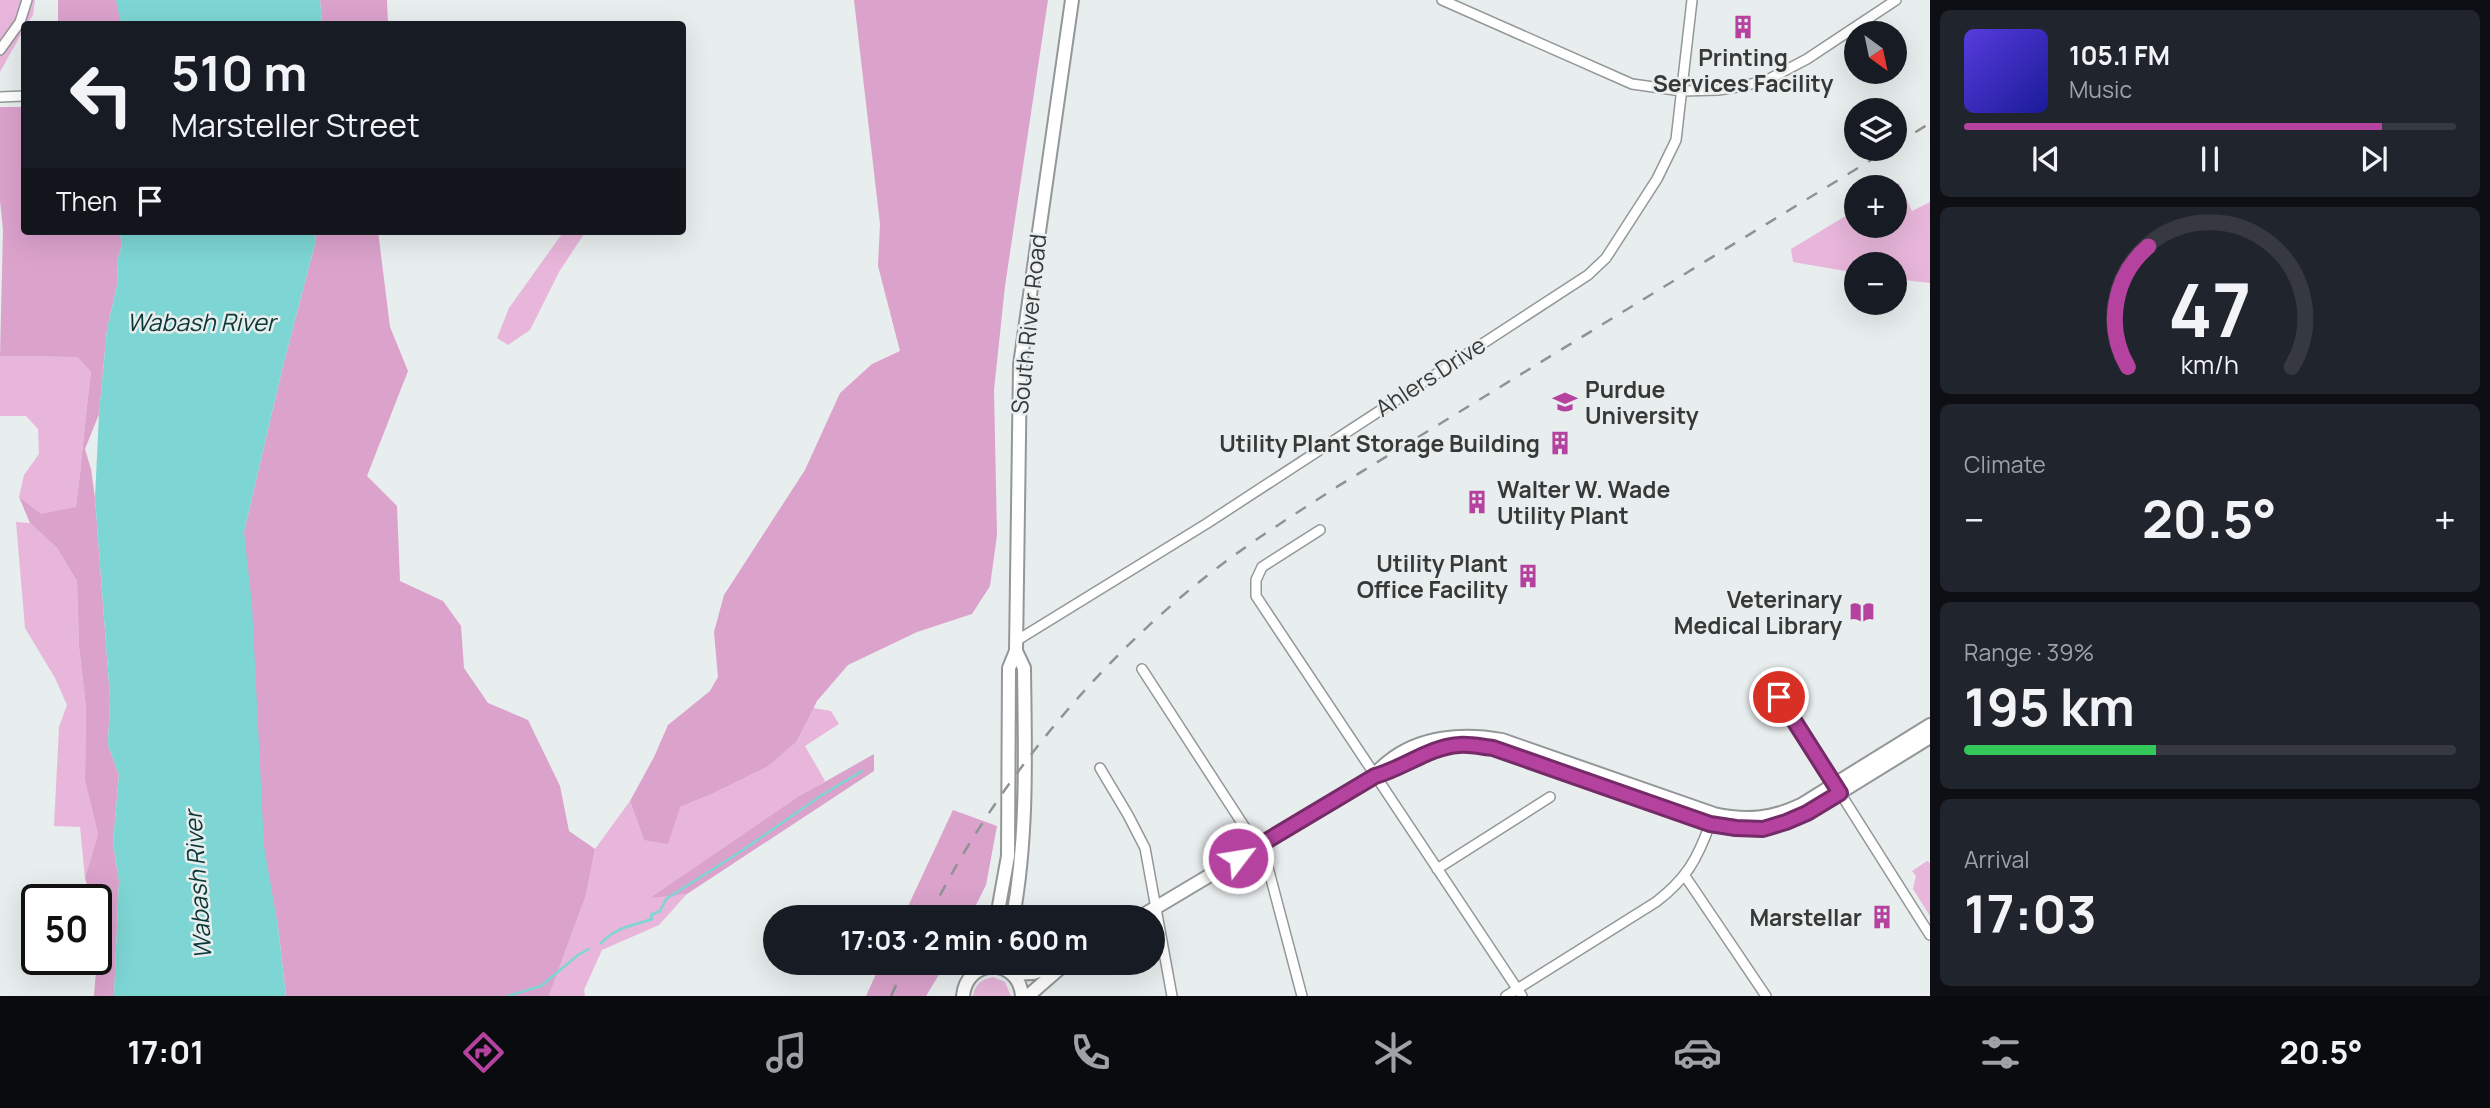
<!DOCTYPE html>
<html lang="en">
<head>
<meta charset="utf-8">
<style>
	body { margin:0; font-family:Manrope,sans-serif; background:#20242c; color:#f1f3f6; height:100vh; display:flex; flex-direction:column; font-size:26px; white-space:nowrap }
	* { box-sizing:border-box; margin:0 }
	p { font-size:23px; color:#9ea1a6 }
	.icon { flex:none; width:38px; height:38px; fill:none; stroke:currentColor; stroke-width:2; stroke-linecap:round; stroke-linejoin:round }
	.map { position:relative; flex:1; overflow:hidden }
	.panel { display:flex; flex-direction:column; gap:10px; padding:10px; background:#0d0f14; width:560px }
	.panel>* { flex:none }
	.hud { position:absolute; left:21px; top:21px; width:665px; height:214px; border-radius:7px; box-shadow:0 7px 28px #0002; background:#171b24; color:#f1f3f6; overflow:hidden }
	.needle { width:46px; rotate:147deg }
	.tools { position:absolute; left:1844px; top:21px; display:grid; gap:14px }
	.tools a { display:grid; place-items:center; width:63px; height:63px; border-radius:50%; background:#171b24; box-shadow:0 7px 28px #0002; font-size:35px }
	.speed { position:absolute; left:21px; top:884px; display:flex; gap:14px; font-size:35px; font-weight:700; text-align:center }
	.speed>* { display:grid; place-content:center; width:91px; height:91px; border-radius:50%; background:#171b24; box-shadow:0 7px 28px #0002; line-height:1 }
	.speed .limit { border:4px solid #111; border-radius:10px; background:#fff; color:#111 }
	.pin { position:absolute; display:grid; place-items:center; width:60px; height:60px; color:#fff; margin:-30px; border:4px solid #fff; border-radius:50%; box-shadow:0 2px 7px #0007 }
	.me { position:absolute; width:77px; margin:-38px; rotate:59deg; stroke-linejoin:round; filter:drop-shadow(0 0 5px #0008) }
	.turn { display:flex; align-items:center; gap:24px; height:147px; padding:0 35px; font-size:32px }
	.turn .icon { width:91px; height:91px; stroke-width:2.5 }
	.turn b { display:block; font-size:49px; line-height:60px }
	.then { display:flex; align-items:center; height:66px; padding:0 35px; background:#0003; gap:14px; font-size:26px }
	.big { font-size:52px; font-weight:700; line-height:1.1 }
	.panel .widget { flex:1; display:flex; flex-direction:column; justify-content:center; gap:10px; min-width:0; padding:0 24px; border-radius:10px; background:#20242c }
	.panel .dial { align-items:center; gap:0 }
	.dial svg { height:182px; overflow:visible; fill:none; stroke:#363941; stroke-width:7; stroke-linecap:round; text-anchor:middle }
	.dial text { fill:#f1f3f6; stroke:none }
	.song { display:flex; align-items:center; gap:21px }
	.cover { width:84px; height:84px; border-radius:10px; background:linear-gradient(135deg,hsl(250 70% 55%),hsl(240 70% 35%)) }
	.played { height:7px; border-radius:4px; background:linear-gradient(90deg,#b4429e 85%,#363941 85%) }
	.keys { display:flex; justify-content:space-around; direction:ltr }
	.heat { display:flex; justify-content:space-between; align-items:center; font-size:38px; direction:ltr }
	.charge { height:10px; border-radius:5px; background:linear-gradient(90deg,#34c759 39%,#363941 0) }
	.trip { position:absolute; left:763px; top:905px; width:402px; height:70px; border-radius:35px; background:#171b24; box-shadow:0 7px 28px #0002; font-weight:700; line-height:70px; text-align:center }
	.tab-bar { display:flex; height:112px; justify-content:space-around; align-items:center; background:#090b0e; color:#9ea1a6 }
	.tab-bar .icon { width:49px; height:49px }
	.tab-bar .active { color:#b4429e }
	.tab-bar b { font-size:32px; color:#f1f3f6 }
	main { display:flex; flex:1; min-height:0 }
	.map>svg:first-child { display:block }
</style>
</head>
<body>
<main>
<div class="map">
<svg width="1930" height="996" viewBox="0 0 1930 996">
	<rect width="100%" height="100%" fill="#e8eded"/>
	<path fill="#e8b6db" d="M0 0H35L33 15 27 24H24V29L0 72Z
		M1899 183 1912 211 1930 202V283L1895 279V264H1857V273L1793 262 1791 249 1857 209V226H1895V187H1892Z
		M564 231H586L559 272 530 330 508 345 497 338 509 308Z
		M0 356 77 357 91 372C85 418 82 462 76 508L41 515 19 497 24 475 39 454 38 429 26 416H0Z
		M16 522 30 523 57 548 77 581 79 647 86 708 85 779 98 834 85 878 80 827 54 826 59 727 67 705 55 678 25 628Z
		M813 708 831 711 839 724 805 746 825 781 652 897 687 894 659 925 602 950 584 990 585 996H549L586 895 595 849 630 801 644 840 680 807 709 795 797 741Z
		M1927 861 1930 863V916L1913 889 1916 876 1912 871Z
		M993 977 1005 982 1011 996H973C975 984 982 979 993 977Z"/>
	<path fill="#dba2cc" d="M58 0H117L121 24H87L86 21 58 24Z
		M320 0H387L388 24H322Z
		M854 0H1048L1005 286 994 390 997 535 990 586 972 614 917 632 848 665 817 701 797 741 768 766 709 795 680 807 668 844 644 840 630 801 654 757 668 725 710 691 718 677 714 632 724 595 805 470 840 393 872 364 900 351 878 266 880 224Z
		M0 107H24V231H119L122 244 117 262 118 281 107 329 99 414 85 449 91 469 95 498 110 697 108 745 119 775 113 843 119 881 114 996H94L99 932 96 920V900L91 899 85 878 98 834 85 780 86 708 79 647 77 581 57 548 30 523 19 497 41 514 76 507C82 462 85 418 91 372L77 357 0 356 3 230 0 201Z
		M316 231H378L390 327 408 371 367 476 397 506 400 581 443 601 461 626 464 668 488 703 528 720 560 786 569 831 595 849 586 895 549 996H286L278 927 264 852 244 532 282 370 315 244Z
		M874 754V771L687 894 650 898 798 797Z
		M953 810 997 826 986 885 970 917H903Z
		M881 963V962L946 963 926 996H866Z"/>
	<path fill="#7dd6d4" d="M116 0H320L322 24H121Z
		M119 231H316L315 244 282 370 244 532 252 605 264 846 278 927 286 996H114L119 881 113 843 119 775 108 745 110 697 95 498 99 414 107 329 118 281 117 262 122 244Z"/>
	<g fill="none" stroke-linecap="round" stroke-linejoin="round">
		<path stroke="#7dd6d4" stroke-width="2.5" d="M601 943C618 926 630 927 652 919L651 915 660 911 666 899 740 852 822 795 862 771
			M508 996 541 986 578 955 589 949"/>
		<g stroke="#939797" stroke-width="12">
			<path id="minor" d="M1442 0 1632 84 1682 91 1718 90 1744 86 1769 79 1807 59 1896 0
				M0 50 20 22 27 0
				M0 97 24 96
				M1320 530 1262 567 1256 580V596L1522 996
				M1016 641 1206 524 1588 275 1606 258 1657 179 1676 140 1692 0
				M1142 669 1266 860 1302 996
				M1768 679 1930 935
				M1100 768 1128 815 1145 848 1172 996
				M1437 869 1550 797
				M1685 876 1766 996
				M1506 996 1656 902C1686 879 1697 860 1710 824"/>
		</g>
		<g stroke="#939797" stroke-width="16">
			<path id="secondary" d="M1375 776C1404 767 1429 747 1460 745 1470 744 1483 747 1493 748L1710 824 1763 829 1807 813 1930 737
				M997 917 1008 856 1009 668 1016 651 1020 365 1072 0
				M1013 917C1028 835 1025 752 1024 668L1016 651
				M1140 917 1363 784C1373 777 1379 769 1388 762 1420 736 1463 733 1502 740L1714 814C1746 821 1772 819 1801 805L1930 725
				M1013 974 1033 973 1065 962
				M963 996C967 957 1019 957 1022 996
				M1028 996 1059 969"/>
		</g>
		<use href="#minor" stroke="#fff" stroke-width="9"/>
		<use href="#secondary" stroke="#fff" stroke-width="12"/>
		<path stroke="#909393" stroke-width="2.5" stroke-dasharray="12 12" stroke-linecap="butt" d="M1895 145 1930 123
			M929 917C994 784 1103 654 1221 565 1258 537 1297 513 1335 488L1889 149
			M891 996 907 962"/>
	</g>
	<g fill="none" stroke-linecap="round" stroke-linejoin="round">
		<g stroke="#752b67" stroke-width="18">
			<path id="route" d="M1238 858 1375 776C1404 768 1429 747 1459 745 1470 744 1483 747 1493 748L1710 824 1736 828 1763 829 1786 822 1807 813 1840 793 1779 697"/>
		</g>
		<use href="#route" stroke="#b4429e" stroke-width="12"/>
	</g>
	<defs>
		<g id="building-bare" transform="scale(1.89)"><path d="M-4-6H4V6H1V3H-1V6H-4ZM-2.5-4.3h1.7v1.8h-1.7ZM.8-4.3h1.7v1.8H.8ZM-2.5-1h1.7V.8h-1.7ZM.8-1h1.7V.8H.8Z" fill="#b4429e" stroke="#e8eded" stroke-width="2.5" paint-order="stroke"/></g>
		<g id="university-bare" transform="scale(1.89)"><path d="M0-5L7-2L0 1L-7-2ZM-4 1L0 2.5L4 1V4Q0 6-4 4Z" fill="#b4429e" stroke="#e8eded" stroke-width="2.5" paint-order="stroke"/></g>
		<g id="library-bare" transform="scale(1.89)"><path d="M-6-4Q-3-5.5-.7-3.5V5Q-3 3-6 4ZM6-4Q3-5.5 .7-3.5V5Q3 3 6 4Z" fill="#b4429e" stroke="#e8eded" stroke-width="2.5" paint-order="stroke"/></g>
	</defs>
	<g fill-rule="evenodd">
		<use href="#building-bare" x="1743" y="27"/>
		<use href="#university-bare" x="1565" y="402"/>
		<use href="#building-bare" x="1560" y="443"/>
		<use href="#building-bare" x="1477" y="502"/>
		<use href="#building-bare" x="1528" y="576"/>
		<use href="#library-bare" x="1862" y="612"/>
		<use href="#building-bare" x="1882" y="917"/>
	</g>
	<g text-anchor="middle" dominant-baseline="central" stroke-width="5" stroke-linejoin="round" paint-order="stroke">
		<g font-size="23" font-weight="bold" fill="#373939" stroke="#e8eded" text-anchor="end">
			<text x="1743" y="57" text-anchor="middle">Printing<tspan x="1743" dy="26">Services Facility</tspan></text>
			<text x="1585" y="389" text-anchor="start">Purdue<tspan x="1585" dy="26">University</tspan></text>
			<text x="1540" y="443">Utility Plant Storage Building</text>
			<text x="1497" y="489" text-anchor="start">Walter W. Wade<tspan x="1497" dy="26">Utility Plant</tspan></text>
			<text x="1508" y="563">Utility Plant<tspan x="1508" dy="26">Office Facility</tspan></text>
			<text x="1842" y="599">Veterinary<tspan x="1842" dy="26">Medical Library</tspan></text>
			<text x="1862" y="917">Marstellar</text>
		</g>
		<g font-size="23" fill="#373939" stroke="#e8eded">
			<text transform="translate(1028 324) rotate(-84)">South River Road</text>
			<text transform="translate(1430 376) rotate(-33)">Ahlers Drive</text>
		</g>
		<g font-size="24" font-style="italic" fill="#0b3736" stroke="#e8eded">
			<text x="201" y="321">Wabash River</text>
			<text transform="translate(197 885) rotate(-94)">Wabash River</text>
		</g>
	</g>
</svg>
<div class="tools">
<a><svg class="needle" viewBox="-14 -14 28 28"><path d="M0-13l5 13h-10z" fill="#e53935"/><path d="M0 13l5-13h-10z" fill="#9ea1a6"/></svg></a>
<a><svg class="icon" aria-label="layers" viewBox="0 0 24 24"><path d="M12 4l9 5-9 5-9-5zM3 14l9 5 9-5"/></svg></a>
<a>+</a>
<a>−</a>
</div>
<div class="speed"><div class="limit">50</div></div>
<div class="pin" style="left:1779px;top:697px;background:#d93025"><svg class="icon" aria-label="arrive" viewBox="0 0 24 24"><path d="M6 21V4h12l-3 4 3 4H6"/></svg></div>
<svg class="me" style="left:1238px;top:858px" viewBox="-20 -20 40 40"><circle r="17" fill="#b4429e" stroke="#fff" stroke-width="3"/><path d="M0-11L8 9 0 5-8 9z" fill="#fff"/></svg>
<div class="trip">17:03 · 2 min · 600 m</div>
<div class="hud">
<div class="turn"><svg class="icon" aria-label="left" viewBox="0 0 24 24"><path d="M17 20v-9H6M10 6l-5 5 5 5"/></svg><div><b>510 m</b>Marsteller Street</div></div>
<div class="then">Then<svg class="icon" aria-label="arrive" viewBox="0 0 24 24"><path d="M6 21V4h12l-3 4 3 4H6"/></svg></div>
</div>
</div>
<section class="panel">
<div class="widget">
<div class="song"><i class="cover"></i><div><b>105.1 FM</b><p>Music</p></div></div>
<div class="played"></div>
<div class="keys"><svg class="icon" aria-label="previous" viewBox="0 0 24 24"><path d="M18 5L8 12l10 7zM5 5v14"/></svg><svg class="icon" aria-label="pause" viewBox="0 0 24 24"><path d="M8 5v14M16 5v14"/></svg><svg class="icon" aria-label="next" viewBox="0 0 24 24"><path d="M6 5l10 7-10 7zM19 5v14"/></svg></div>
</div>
<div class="widget dial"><svg viewBox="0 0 100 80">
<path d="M14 69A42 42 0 1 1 86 69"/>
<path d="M14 69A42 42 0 0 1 23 16" stroke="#b4429e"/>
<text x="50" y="56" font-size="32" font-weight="700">47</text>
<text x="50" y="72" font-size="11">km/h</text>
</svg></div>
<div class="widget"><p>Climate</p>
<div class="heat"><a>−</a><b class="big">20.5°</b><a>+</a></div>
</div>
<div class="widget"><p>Range · 39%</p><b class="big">195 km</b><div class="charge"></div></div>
<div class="widget"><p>Arrival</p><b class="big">17:03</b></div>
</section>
</main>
<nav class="tab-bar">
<b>17:01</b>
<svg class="icon active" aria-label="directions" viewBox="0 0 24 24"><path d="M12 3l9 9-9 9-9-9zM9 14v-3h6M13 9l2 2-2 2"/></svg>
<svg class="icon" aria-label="music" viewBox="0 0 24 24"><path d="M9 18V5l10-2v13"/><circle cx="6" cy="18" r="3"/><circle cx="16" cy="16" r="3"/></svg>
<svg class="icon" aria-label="phone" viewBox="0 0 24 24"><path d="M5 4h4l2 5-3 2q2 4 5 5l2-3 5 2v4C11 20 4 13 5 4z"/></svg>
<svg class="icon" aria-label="climate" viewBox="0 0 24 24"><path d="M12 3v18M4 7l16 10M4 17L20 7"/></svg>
<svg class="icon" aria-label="car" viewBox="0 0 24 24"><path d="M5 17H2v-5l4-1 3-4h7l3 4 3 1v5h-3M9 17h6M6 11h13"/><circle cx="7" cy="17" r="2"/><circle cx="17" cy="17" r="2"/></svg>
<svg class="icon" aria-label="filters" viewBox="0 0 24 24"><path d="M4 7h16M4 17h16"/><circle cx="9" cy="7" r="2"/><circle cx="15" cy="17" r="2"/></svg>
<b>20.5°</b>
</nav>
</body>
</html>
